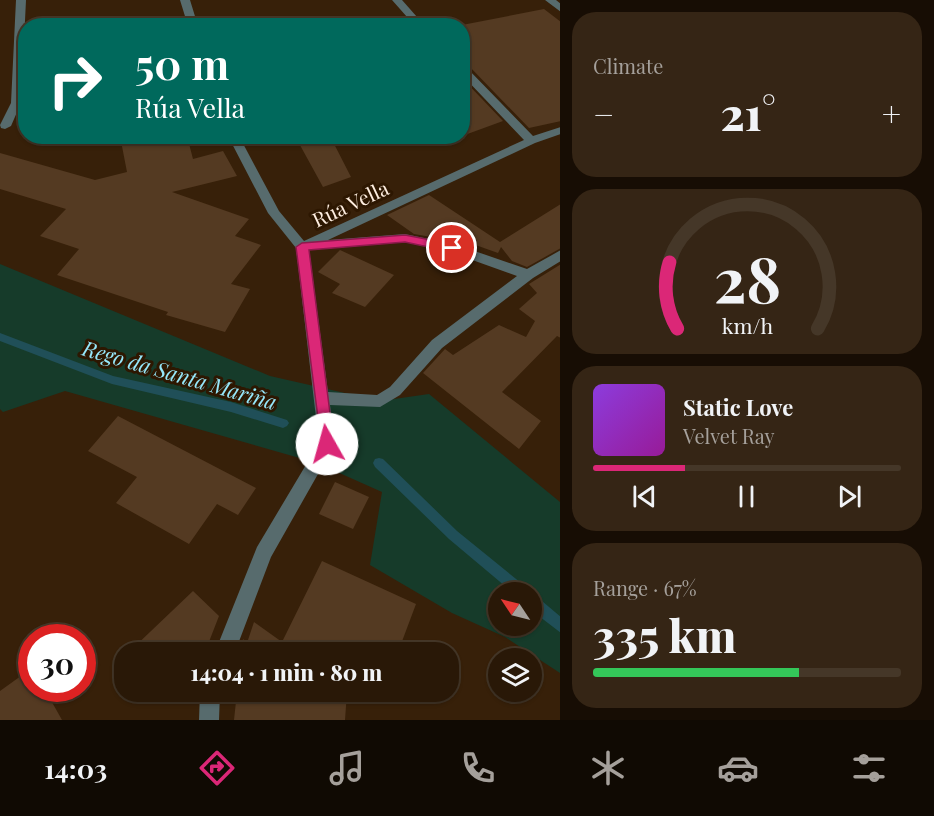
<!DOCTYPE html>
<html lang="en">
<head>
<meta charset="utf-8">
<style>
	body { margin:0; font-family:"Playfair Display",serif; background:#352515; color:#f1f3f6; height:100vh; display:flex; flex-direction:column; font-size:22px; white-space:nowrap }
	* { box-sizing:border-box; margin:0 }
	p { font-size:20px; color:#a5a09b }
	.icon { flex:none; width:33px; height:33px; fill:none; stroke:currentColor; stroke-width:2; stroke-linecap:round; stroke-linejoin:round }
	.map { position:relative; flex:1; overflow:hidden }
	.drawer { display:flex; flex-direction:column; gap:12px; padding:12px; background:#170d04; width:374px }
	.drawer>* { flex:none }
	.banner { position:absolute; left:18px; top:18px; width:452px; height:126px; border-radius:24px; box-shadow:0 2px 4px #0004,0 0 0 2px #453728; background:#00695c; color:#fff; overflow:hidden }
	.needle { width:39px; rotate:305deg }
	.tools { position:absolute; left:488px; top:582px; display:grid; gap:12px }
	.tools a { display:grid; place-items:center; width:54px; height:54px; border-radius:50%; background:#291807; box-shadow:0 2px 4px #0004,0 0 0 2px #453728; font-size:30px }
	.speed { position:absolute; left:18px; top:624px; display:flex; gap:12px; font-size:30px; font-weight:700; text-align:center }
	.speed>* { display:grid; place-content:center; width:78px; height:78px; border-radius:50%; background:#291807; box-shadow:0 2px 4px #0004,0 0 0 2px #453728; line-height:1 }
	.speed .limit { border:9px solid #d22; background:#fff; color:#111 }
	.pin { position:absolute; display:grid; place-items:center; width:51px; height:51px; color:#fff; margin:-26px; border:3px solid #fff; border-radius:50%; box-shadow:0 2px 6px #0007 }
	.me { position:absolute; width:66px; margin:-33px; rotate:353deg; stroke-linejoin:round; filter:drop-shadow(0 0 4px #0008) }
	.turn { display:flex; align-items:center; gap:21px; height:126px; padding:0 18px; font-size:27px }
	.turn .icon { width:78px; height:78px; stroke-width:2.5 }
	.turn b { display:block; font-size:42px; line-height:51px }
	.big { font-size:45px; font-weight:800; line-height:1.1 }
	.drawer .card { flex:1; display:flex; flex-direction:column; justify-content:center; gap:9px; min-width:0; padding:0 21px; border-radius:24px; background:#352515 }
	.drawer .dial { align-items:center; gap:0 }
	.dial svg { height:156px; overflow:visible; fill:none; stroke:#453728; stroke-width:7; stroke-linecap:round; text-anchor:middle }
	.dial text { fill:#f1f3f6; stroke:none }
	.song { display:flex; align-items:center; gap:18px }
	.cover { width:72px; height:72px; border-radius:9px; background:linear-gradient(135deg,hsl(270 70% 55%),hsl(300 70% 35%)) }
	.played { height:6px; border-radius:3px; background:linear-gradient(90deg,#db2777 30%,#453728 30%) }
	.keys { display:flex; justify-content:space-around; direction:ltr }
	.heat { display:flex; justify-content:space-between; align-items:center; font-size:33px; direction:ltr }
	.charge { height:9px; border-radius:4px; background:linear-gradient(90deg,#34c759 67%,#453728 0) }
	.trip { position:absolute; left:114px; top:642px; width:345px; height:60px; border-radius:24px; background:#291807; box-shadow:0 2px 4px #0004,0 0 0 2px #453728; font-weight:800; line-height:60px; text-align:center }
	.tabs { display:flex; height:96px; justify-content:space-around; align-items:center; background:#100a03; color:#a5a09b }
	.tabs .icon { width:42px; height:42px }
	.tabs .active { color:#db2777 }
	.tabs b { font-size:27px; color:#f1f3f6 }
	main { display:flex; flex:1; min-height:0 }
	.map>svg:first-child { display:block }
</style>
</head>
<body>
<main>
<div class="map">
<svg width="561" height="720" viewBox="0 0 561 720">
	<rect width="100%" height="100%" fill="#372009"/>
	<path fill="#163b2a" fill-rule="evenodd" d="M0 264 270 376 380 401 429 394 560 502V673L505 637 452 613 370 565 382 492 317 463 65 391 3 412 0 409ZM498 592H531V626H498Z"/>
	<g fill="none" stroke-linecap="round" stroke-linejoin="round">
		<path fill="#204f58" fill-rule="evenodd" d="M0 333 113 376 231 402 287 420 289 423 287 426 283 428 231 412 112 384 0 341Z
			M379 458 383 459 457 531 526 587 527 592H512L449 539 375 467 373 463 375 459Z
			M531 594 536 596 561 617V633L531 610Z"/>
	</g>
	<path fill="#543a22" d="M544 9 561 22V121L529 128 468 65 462 64V25Z
		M462 78 503 121 462 136Z
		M120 136H187L193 159 223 151 237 176 172 192 249 219 235 236 261 245 231 284 250 289 225 332 166 315 168 312 57 275 79 249 40 236 66 209 0 189V153L95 180 127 172Z
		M295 136H330L351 177 323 187Z
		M429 195 500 242 561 204V248L527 267 512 261 501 247 498 253 439 232 437 238 414 234 387 215Z
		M340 250 394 275 365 307 332 293 340 284 318 272Z
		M561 264V338L557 336 502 392 541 421 519 449 423 373 445 349 453 355 499 325 526 337 535 321 519 309 537 293 529 284Z
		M118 416 256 488 238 515 217 504 189 544 116 503 137 477 88 451Z
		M335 482 369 497 353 529 319 514Z
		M322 561 416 604 398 652H241L243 639 247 643 254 622 282 642Z
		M193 591 219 616 205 652H129Z
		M32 668V688H44L62 720H0V691Z
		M237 692H347L345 720H234Z"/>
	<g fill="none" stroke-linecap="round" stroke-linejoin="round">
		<path fill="#576b6d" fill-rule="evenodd" d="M16 0H26L21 103 11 126 5 129 1 128 0 125 11 103Z
			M180 0H190L198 26H188Z
			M392 0H402L425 26H415Z
			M545 0H556L561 4V12Z
			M462 66 466 67 533 136 561 127V134L535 143 328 240 405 234 457 245 527 269 561 250V261L533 278 442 348 400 395 380 407 330 405 335 444 271 557 235 652H215L257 547 319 443 296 248 268 213 228 136H239L279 211 304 241 524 140 462 75ZM405 242 450 252 517 276 432 340 390 387 377 395 328 392 309 250Z
			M200 692H220L219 720H199Z"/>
	</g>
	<path fill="#db2777" stroke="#8e194d" stroke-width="1.5" d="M405 235 452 244 458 248 452 252 405 242 309 250 334 444 332 449 327 450 322 449 296 247 302 243Z"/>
	<g text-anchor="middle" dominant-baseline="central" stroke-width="6" stroke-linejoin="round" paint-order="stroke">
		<g font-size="20" fill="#feeee0" stroke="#2d1701">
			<text transform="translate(350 203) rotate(-25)">Rúa Vella</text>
		</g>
		<g font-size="21" font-style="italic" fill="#96e7fa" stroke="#2d1701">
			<text transform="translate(180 374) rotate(16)">Rego da Santa Mariña</text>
		</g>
	</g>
</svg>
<div class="tools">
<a><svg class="needle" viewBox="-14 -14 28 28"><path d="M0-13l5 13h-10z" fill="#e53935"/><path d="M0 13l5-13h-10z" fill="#a5a09b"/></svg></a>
<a><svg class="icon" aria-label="layers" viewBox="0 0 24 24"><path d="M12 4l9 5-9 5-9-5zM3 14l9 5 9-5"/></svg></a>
</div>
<div class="speed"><div class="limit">30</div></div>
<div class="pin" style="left:452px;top:248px;background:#d93025"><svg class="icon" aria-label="arrive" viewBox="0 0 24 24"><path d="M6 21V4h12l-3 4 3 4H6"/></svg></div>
<svg class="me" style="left:327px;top:444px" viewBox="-20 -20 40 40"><circle r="19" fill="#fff"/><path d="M0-13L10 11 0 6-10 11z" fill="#db2777"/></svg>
<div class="trip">14:04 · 1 min · 80 m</div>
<div class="banner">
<div class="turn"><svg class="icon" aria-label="right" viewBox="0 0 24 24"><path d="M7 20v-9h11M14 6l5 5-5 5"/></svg><div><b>50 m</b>Rúa Vella</div></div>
</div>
</div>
<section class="drawer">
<div class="card"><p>Climate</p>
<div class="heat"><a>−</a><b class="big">21°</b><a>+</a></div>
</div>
<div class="card dial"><svg viewBox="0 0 100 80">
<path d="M14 69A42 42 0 1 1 86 69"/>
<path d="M14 69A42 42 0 0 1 10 35" stroke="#db2777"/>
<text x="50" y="56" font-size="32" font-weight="700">28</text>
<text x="50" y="72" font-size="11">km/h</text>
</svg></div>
<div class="card">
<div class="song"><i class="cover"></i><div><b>Static Love</b><p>Velvet Ray</p></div></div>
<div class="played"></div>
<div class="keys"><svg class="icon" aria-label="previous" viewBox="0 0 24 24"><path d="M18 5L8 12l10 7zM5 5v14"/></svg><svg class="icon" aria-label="pause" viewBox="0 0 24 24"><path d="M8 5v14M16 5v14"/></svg><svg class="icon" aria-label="next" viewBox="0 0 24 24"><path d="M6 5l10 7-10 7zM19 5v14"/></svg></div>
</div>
<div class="card"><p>Range · 67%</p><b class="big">335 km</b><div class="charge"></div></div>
</section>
</main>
<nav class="tabs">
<b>14:03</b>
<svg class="icon active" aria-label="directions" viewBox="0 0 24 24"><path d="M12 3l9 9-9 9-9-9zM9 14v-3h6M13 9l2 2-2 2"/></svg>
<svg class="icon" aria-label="music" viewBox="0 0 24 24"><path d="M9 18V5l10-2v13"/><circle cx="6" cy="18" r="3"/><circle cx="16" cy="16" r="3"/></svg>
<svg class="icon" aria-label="phone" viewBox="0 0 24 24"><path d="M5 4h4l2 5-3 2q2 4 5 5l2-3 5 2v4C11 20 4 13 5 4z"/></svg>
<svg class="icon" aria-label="climate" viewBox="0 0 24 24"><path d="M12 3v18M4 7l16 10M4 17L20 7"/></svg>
<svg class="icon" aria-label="car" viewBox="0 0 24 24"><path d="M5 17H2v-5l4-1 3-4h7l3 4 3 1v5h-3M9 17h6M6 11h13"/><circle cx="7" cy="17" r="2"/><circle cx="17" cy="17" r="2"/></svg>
<svg class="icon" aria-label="filters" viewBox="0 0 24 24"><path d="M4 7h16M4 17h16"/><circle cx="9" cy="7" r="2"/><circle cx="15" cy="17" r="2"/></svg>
</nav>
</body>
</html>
